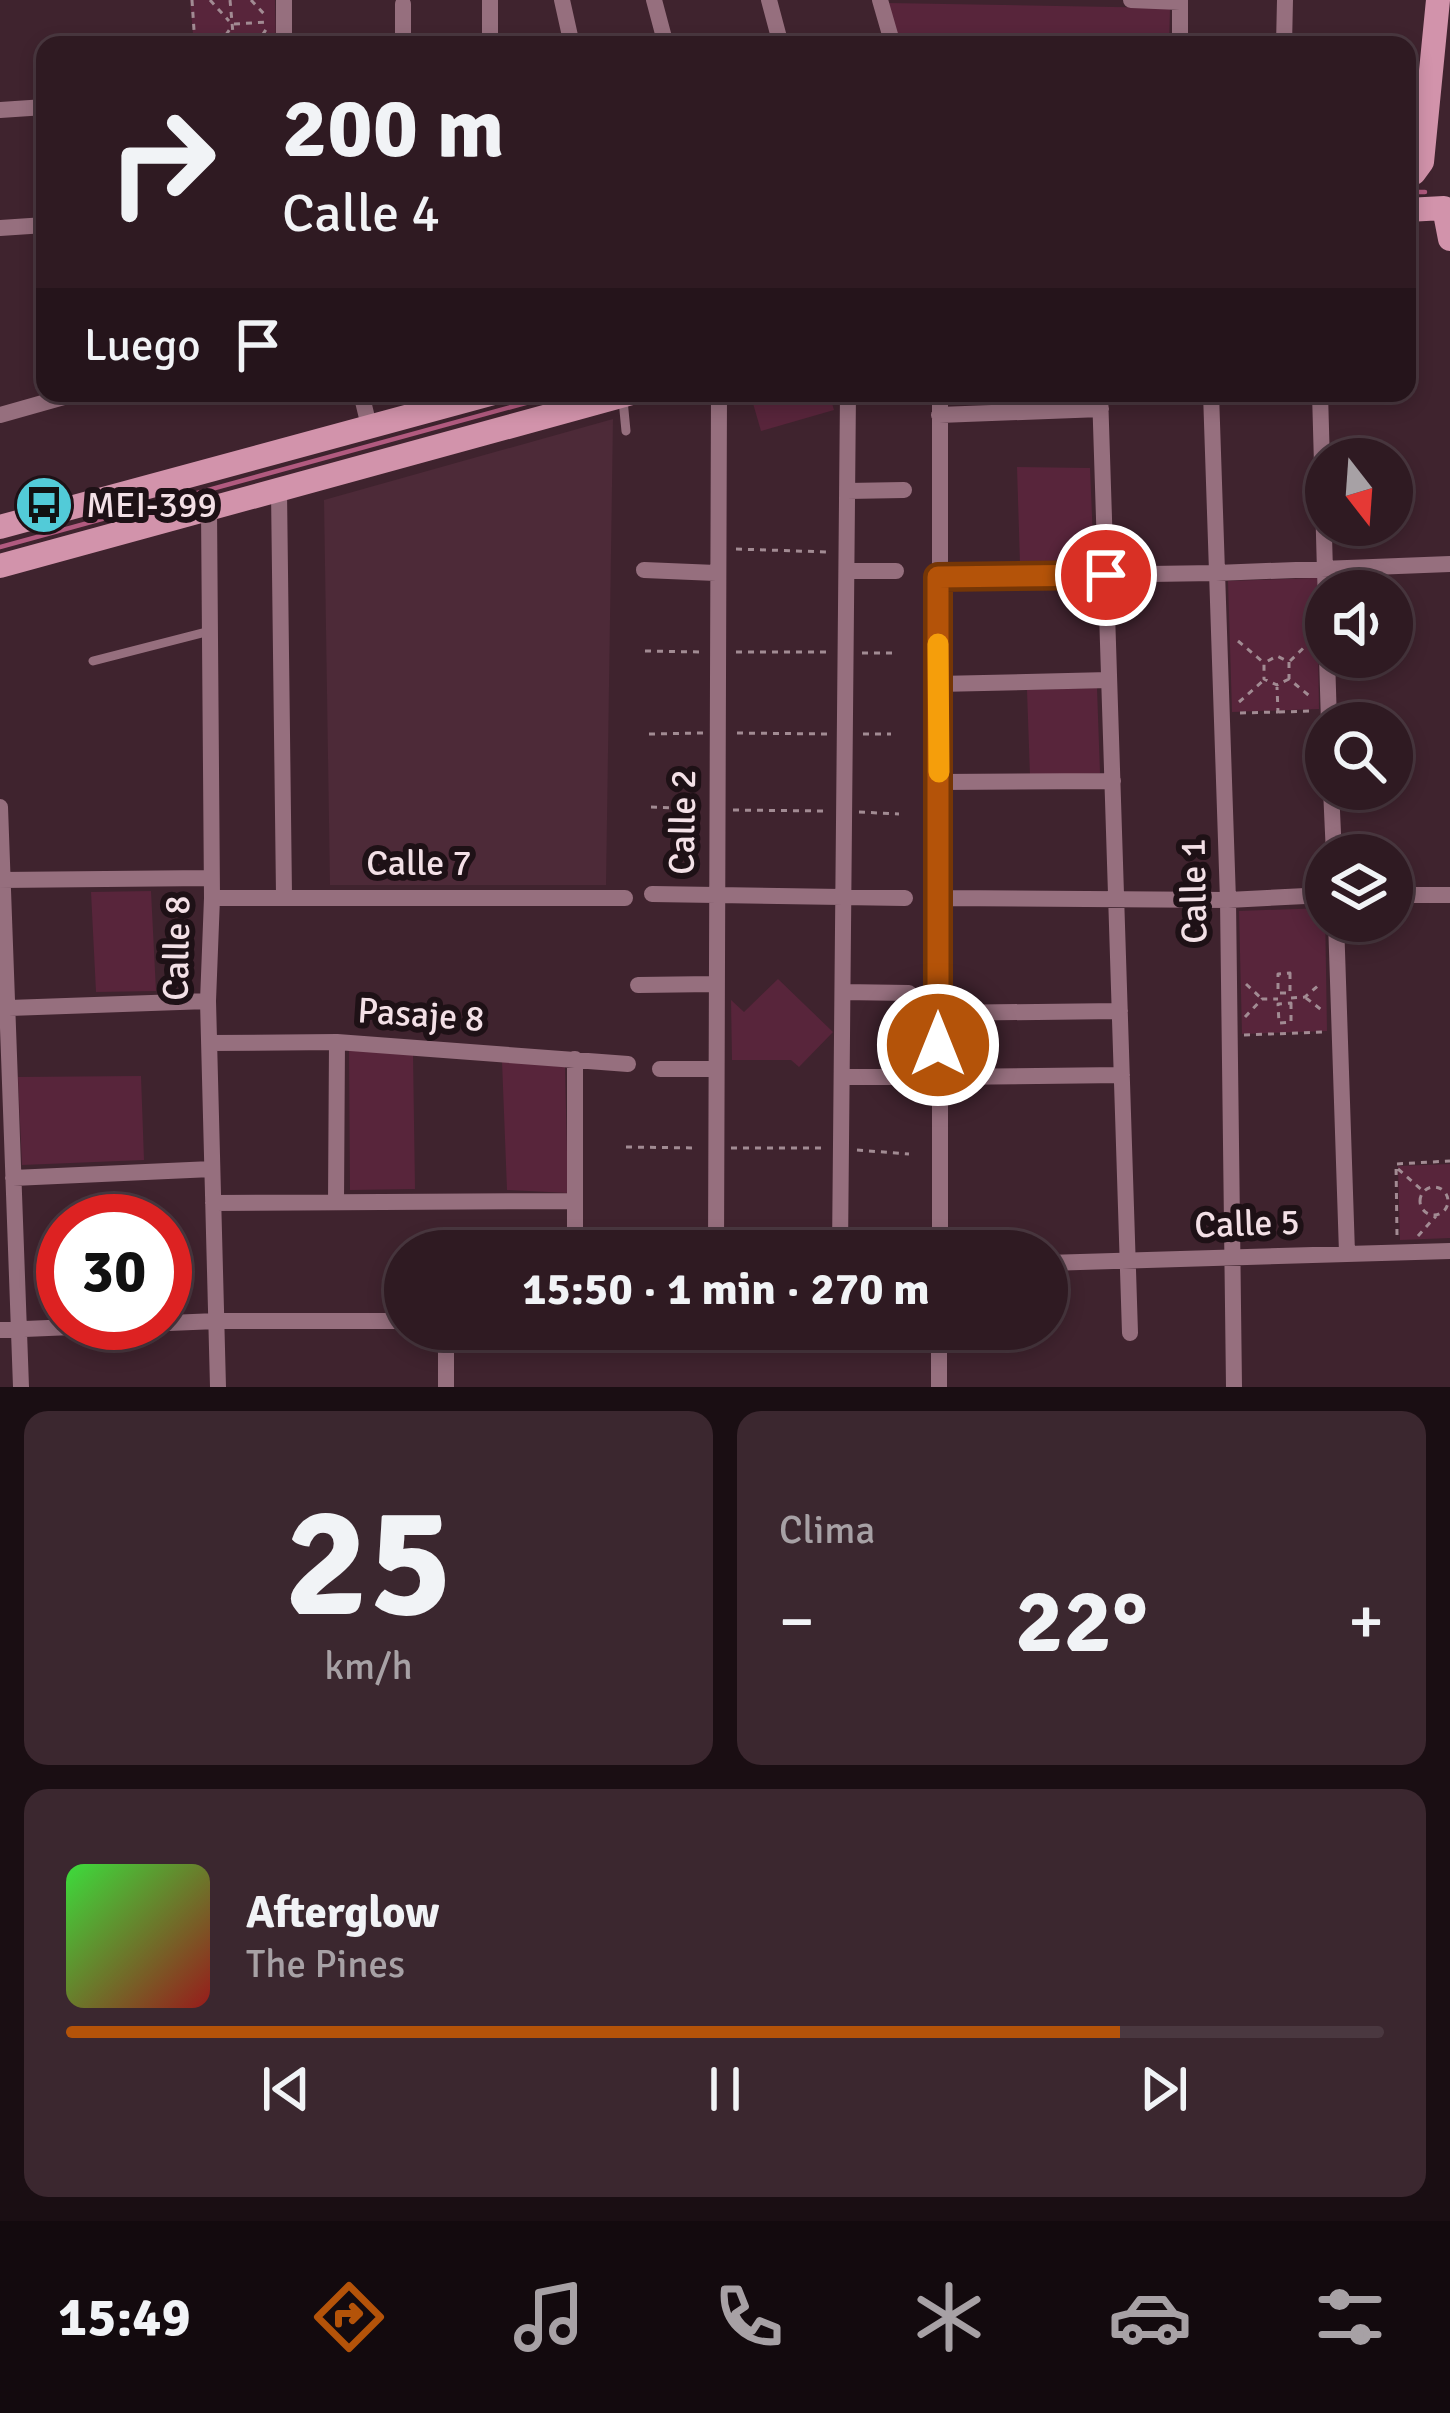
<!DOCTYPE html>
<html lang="es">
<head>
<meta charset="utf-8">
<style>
	body { margin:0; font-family:Signika,sans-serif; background:#3b272f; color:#f1f3f6; height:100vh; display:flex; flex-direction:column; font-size:45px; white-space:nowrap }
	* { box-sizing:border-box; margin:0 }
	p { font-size:39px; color:#a7a1a5 }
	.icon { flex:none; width:66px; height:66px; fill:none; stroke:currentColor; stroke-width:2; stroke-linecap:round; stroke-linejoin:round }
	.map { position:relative; height:1387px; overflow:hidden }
	.sheet { display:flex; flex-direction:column; gap:24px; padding:24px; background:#1a0e13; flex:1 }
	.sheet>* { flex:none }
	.banner { position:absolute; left:36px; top:36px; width:1380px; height:366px; border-radius:24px; box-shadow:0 6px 18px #0003,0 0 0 3px #4a3840; background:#2f1a22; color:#f1f3f6; overflow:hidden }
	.needle { width:78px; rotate:163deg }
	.tools { position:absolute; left:1305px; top:438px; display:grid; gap:24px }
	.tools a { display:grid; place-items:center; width:108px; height:108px; border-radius:50%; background:#2f1a22; box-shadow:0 6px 18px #0003,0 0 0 3px #4a3840; font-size:60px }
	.speed { position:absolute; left:36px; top:1194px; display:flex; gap:24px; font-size:60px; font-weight:700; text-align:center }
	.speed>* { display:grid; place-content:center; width:156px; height:156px; border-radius:50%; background:#2f1a22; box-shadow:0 6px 18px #0003,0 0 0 3px #4a3840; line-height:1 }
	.speed .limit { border:18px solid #d22; background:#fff; color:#111 }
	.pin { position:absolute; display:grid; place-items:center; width:102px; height:102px; color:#fff; margin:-51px; border:6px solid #fff; border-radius:50%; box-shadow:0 3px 12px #0007 }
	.me { position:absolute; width:132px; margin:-66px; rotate:0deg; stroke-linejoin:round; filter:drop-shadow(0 0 9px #0008) }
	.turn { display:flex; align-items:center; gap:42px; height:252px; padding:0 48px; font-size:54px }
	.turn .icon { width:156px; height:156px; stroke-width:2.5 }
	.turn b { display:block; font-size:84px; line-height:102px }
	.then { display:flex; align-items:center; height:114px; padding:0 48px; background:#0003; gap:24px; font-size:45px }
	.big { font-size:90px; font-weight:700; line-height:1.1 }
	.sheet .card { flex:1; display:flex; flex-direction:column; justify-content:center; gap:18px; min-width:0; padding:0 42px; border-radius:24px; background:#3b272f }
	.sheet .dial { align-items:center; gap:0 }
	.dial b { font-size:156px; line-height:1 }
	.song { display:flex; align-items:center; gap:36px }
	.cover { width:144px; height:144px; border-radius:18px; background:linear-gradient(135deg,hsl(120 70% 55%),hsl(0 70% 35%)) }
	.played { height:12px; border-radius:6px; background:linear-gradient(90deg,#b45309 80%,#4a3840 80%) }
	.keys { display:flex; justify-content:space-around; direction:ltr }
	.heat { display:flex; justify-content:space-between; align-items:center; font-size:66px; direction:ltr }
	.sheet .tiles { flex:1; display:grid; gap:24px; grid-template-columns:1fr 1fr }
	.card:last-child { grid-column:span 2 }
	.trip { position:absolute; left:384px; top:1230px; width:684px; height:120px; border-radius:60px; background:#2f1a22; box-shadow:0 6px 18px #0003,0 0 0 3px #4a3840; font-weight:700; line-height:120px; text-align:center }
	.tabs { display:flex; height:192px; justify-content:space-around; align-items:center; background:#130a0e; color:#a7a1a5 }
	.tabs .icon { width:84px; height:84px }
	.tabs .on { color:#b45309 }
	.tabs b { font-size:54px; color:#f1f3f6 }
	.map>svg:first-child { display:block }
</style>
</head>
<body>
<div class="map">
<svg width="1450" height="1387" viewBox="0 0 1450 1387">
	<rect width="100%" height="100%" fill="#3f232e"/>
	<path fill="#4d2a38" d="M613 419 606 885H330L324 500Z"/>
	<path fill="#58253b" d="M190 0H275L276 45H194Z
		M888 3 1170 8 1169 45H900Z
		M750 393H829L834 410 761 431Z
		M1017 467 1090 468 1094 564H1020Z
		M1317 578 1319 709 1232 712 1228 581Z
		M1097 688 1100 773 1030 776 1027 690Z
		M151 891 156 991 96 992 91 892Z
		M1325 908 1327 1031 1242 1034 1239 911Z
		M778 979 833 1032 799 1067 791 1060H732L731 1000 744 1012Z
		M349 1050 413 1054 415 1189 350 1190Z
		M502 1061 565 1067 568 1193 507 1190Z
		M141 1076 144 1160 22 1165 18 1077Z
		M1450 1164V1238L1400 1240 1398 1166Z"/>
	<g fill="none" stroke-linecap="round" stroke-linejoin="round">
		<path stroke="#b15a7f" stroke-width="4.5" d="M1407 192H1425
			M0 547 562 393"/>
		<path stroke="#a28b93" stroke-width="3" stroke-dasharray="6 6" stroke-linecap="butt" d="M192 0 195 45
			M210 0 229 21
			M230 0 234 45
			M251 0 266 16
			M234 24 267 22
			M219 45 232 26
			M256 45 267 28
			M736 549 828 552
			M1238 641 1263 662
			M645 651 702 652
			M736 652H828
			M862 653H896
			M1290 661 1318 634H1326
			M1289 679 1277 685 1264 679V663L1277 656 1289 662V679L1312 698
			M1239 702 1263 681
			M1279 712 1312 711
			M1240 713 1278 712 1277 687
			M737 733 829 734
			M649 734 703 733
			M863 734H891
			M651 807 699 809
			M733 810 825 811
			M859 812 899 814
			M1290 973V993H1278V974Z
			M1246 984 1261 998
			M1291 998 1305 997 1320 984
			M1306 998 1323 1011
			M1291 1003V1022L1279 1023 1278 1004Z
			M1245 1017 1262 999H1278
			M1244 1035 1324 1032
			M626 1147 698 1148
			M731 1148H824
			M857 1150 909 1154
			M1398 1169 1423 1191
			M1420 1201a14 14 0 1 1 28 0a14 14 0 1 1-28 0Z
			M639 1229H697
			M731 1229 823 1230
			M857 1231 891 1233
			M1397 1235 1396 1164 1450 1161
			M1418 1236 1436 1216"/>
		<path stroke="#966f7e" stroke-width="9" d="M623 400 626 431
			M93 661 210 631"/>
		<path stroke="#966f7e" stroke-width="16" d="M562 0 572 45
			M654 0 666 45
			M769 0 781 45
			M880 0 893 45
			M1131 0 1180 2
			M284 45V0
			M403 45V4
			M490 45V0
			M1180 45V0
			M1284 45 1285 0
			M0 110 45 107
			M0 228 45 225
			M361 393 369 426
			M940 393V1251
			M1100 393 1130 1333
			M1211 393 1228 900 1234 1387
			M1320 393 1326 607
			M0 415 78 393
			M939 415 1101 409
			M279 491 284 895
			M847 491 904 490
			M209 509 212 898 208 1001 218 1387
			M644 570 716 573
			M847 571H896
			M938 577 1216 573 1450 564
			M1327 657 1329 723
			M938 684 1109 680
			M939 782 1113 781
			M1331 789 1334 855
			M0 807 21 1387
			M0 880 210 878
			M652 894 905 898
			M1392 895H1450
			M212 898H625
			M940 898 1228 900 1326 895
			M1336 921 1347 1253
			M638 985 714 984
			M843 992 909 993
			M9 1008 208 1001
			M937 1013 1120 1011
			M209 1043 337 1042 628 1064
			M660 1069H714
			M842 1077H901
			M939 1077 1122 1075
			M13 1178 212 1169
			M336 1202 337 1042
			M213 1203 575 1201
			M575 1251V1059
			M716 1251 719 393
			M840 1251 848 393
			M1047 1263 1450 1251
			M446 1329V1387
			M939 1329V1387
			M0 1330 217 1321H405"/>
		<path stroke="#d293ab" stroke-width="24" d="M1407 174 1414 173 1422 162 1438 0
			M1407 210 1444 208 1450 239
			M0 527 494 393
			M0 566 632 393"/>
	</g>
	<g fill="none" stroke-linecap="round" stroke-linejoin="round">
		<g stroke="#753606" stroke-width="30">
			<path id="route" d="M938 1045V577L1106 575"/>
		</g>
		<use href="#route" stroke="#b45309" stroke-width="21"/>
		<path stroke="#f59e0b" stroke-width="21" d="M938 644 939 772"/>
	</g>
	<defs>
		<g id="bus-disc" transform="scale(3)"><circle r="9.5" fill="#52cbd8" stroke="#1e1116"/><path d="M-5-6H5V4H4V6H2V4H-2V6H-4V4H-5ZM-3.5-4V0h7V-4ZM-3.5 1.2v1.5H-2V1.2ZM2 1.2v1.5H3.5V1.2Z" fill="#111"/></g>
	</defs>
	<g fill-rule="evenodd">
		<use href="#bus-disc" x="44" y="505"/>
	</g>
	<g text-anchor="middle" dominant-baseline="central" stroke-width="12" stroke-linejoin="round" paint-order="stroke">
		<g font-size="36" fill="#f3e0e6" stroke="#1e1116" text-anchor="start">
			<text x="86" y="505">MEI-399</text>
		</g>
		<g font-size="36" fill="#f3e0e6" stroke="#1e1116">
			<text transform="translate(683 822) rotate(-89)">Calle 2</text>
			<text x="419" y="863">Calle 7</text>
			<text transform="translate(1194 891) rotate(-91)">Calle 1</text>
			<text transform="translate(177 948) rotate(-89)">Calle 8</text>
			<text transform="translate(421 1015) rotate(4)">Pasaje 8</text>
			<text transform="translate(1247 1224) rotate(-2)">Calle 5</text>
		</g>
	</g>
</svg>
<div class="tools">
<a><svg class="needle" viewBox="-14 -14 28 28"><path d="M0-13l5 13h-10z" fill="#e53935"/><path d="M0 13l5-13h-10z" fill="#a7a1a5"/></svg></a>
<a><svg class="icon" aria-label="sound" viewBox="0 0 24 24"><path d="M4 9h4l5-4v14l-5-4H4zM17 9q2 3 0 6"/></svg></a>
<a><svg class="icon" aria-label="search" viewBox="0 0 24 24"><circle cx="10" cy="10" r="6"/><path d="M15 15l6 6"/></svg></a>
<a><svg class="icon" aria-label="layers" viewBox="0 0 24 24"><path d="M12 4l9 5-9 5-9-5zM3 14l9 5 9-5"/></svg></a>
</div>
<div class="speed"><div class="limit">30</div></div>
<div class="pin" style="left:1106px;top:575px;background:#d93025"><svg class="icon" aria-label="arrive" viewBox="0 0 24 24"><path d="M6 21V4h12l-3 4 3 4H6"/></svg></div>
<svg class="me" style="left:938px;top:1045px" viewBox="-20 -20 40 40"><circle r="17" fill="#b45309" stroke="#fff" stroke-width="3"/><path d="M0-11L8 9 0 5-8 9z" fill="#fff"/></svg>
<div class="trip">15:50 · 1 min · 270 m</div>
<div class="banner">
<div class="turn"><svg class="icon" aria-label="right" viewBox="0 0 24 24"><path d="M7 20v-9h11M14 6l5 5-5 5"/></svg><div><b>200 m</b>Calle 4</div></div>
<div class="then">Luego<svg class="icon" aria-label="arrive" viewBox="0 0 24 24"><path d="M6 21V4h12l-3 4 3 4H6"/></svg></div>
</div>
</div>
<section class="sheet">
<div class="tiles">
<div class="card dial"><b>25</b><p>km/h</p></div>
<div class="card"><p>Clima</p>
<div class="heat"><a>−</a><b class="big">22°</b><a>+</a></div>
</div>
<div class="card">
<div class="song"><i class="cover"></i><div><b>Afterglow</b><p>The Pines</p></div></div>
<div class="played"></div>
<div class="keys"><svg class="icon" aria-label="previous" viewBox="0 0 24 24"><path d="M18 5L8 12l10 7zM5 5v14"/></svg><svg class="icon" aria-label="pause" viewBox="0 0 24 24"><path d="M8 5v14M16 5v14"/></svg><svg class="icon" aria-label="next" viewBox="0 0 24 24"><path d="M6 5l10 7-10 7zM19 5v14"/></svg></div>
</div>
</div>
</section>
<nav class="tabs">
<b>15:49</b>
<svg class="icon on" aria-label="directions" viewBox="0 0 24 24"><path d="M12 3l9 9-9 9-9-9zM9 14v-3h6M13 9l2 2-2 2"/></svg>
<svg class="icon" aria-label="music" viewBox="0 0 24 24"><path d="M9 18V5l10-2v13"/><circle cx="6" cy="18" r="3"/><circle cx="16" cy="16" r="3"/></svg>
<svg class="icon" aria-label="phone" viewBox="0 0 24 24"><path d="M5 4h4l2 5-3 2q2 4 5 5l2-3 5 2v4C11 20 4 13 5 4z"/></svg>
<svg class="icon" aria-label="climate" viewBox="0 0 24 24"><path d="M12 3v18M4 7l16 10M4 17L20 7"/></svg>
<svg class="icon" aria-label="car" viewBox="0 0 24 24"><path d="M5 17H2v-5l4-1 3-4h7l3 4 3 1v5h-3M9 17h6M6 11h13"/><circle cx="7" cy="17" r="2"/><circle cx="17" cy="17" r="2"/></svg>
<svg class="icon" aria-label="filters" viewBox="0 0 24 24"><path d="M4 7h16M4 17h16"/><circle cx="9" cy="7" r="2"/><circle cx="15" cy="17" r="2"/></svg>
</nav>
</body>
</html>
